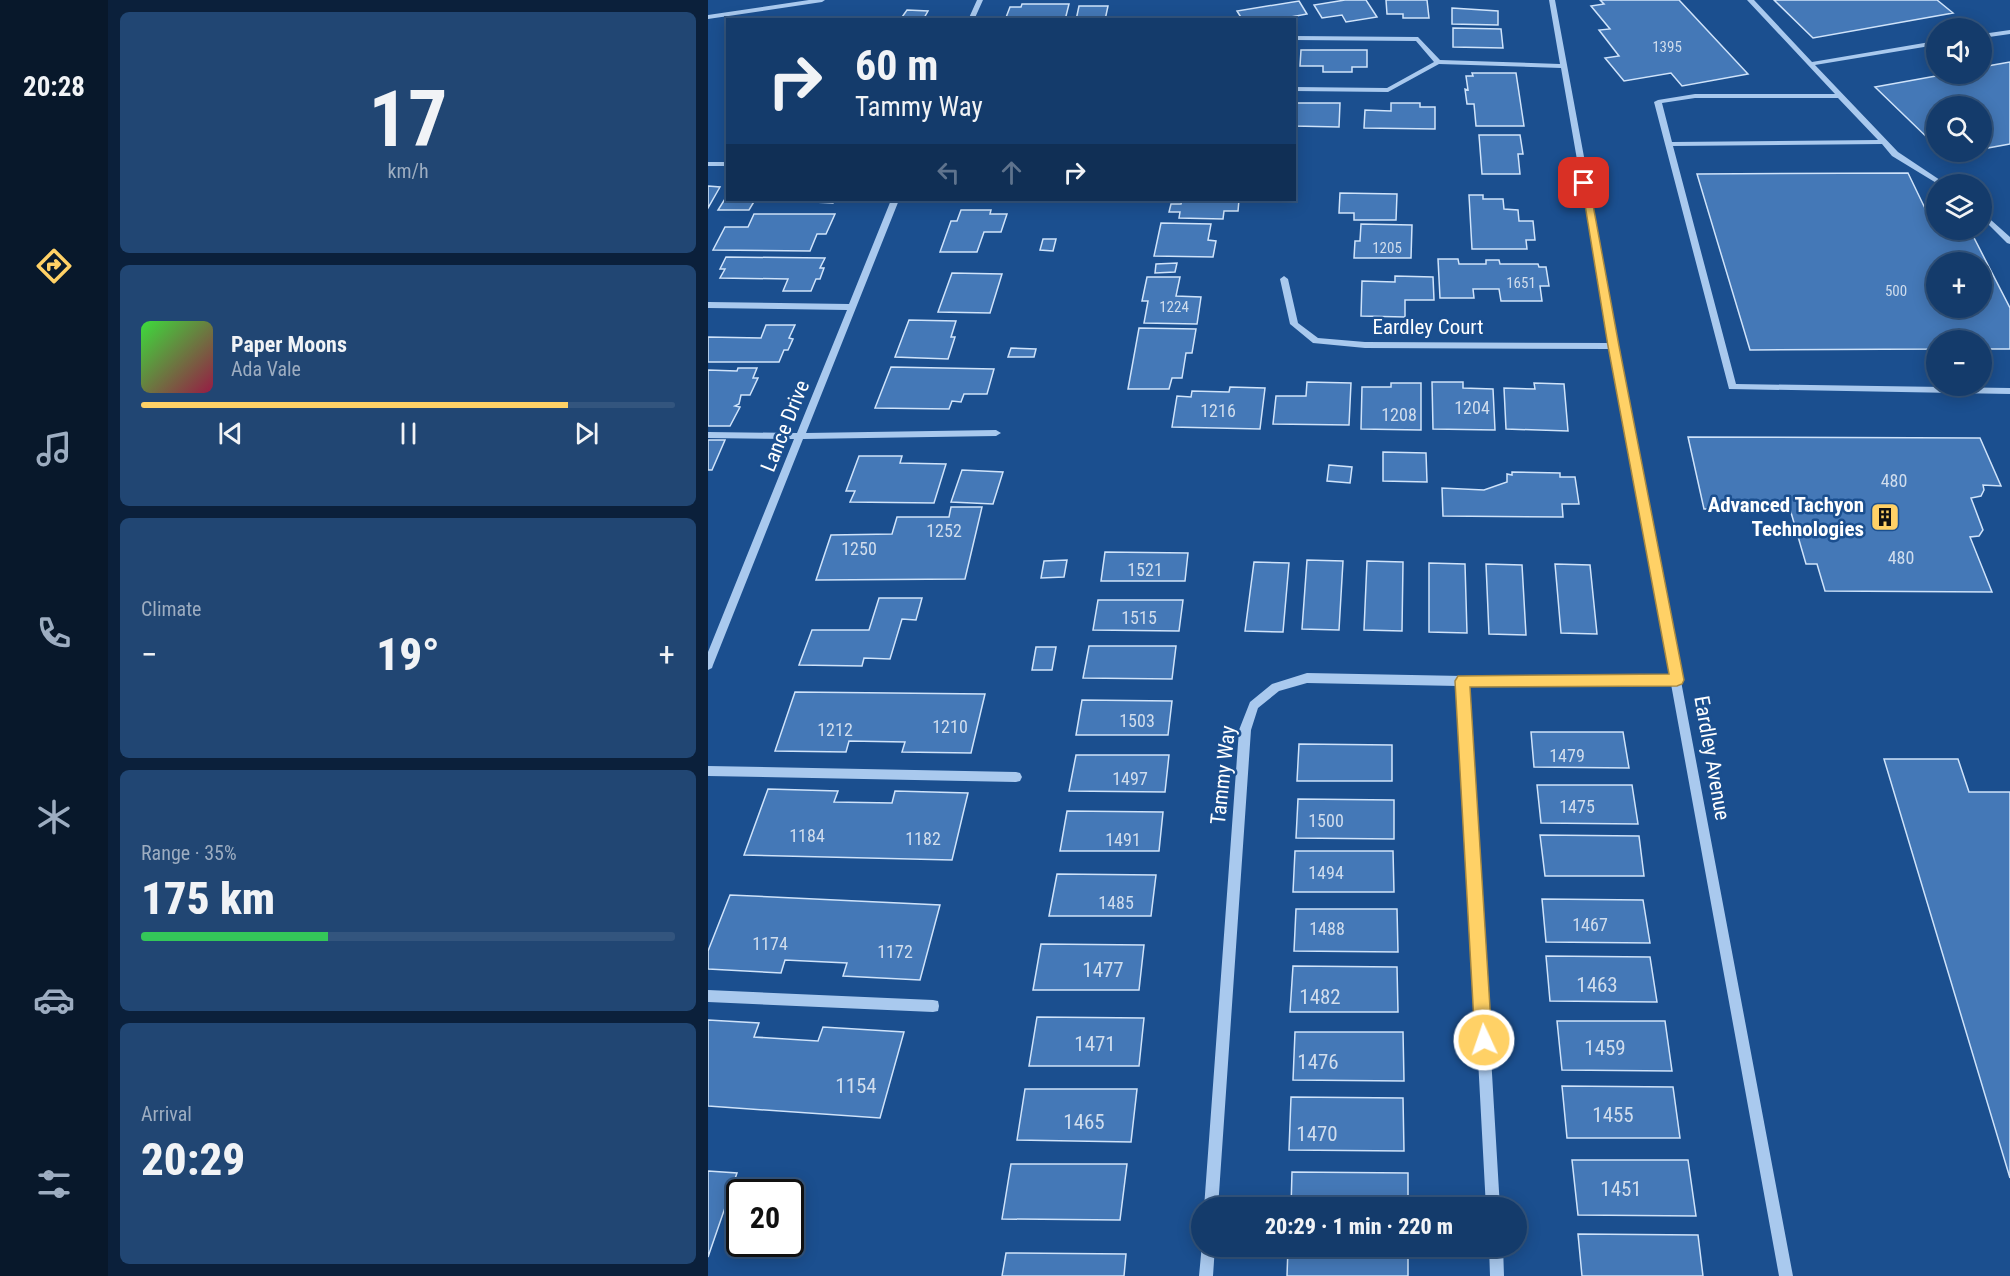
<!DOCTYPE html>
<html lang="en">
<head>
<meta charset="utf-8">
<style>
	body { margin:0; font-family:"Roboto Condensed",sans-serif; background:#214673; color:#f1f3f6; height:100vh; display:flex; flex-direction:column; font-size:22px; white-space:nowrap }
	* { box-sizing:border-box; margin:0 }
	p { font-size:20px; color:#9dadc1 }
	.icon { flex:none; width:33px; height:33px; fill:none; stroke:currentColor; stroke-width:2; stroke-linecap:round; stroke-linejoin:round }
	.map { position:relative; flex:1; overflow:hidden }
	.side { display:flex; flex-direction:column; gap:12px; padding:12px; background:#0b203b; width:600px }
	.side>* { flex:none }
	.hud { position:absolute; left:18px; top:18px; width:570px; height:183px; border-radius:0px; box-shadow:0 3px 15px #0003,0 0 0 2px #33557e; background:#143b6b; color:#f1f3f6; overflow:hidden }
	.buttons { position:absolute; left:1218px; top:18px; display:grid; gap:12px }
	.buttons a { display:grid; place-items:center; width:66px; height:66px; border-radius:50%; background:#143b6b; box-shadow:0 3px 15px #0003,0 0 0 2px #33557e; font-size:30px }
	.speed { position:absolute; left:18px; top:1179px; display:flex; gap:12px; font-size:30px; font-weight:700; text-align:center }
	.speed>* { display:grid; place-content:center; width:78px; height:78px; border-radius:50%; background:#143b6b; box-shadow:0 3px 15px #0003,0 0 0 2px #33557e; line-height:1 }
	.speed .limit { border:3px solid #111; border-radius:9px; background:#fff; color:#111 }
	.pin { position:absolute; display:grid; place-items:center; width:51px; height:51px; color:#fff; margin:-26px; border-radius:12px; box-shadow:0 3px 9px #0006 }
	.me { position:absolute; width:66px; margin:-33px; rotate:357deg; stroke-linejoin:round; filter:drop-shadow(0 0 4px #0008) }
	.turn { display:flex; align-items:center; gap:21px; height:126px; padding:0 30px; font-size:27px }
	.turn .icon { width:78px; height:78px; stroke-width:2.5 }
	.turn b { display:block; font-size:42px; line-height:51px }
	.lanes { display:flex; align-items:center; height:57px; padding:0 30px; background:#0003; justify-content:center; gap:30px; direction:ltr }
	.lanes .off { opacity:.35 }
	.big { font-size:45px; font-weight:800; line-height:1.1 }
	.side .card { flex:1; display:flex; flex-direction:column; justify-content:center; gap:9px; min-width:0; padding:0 21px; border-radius:9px; background:#214673 }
	.side .dial { align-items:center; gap:0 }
	.dial b { font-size:78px; line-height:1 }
	.song { display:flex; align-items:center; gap:18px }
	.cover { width:72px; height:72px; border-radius:9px; background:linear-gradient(135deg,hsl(120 70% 55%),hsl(340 70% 35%)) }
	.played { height:6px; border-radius:3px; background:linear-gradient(90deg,#ffd166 80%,#33557e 80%) }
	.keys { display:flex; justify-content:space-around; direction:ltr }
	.heat { display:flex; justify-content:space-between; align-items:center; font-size:33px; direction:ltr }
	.charge { height:9px; border-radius:4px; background:linear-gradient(90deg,#34c759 35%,#33557e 0) }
	.trip { position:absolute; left:483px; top:1197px; width:336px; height:60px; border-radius:30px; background:#143b6b; box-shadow:0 3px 15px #0003,0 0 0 2px #33557e; font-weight:800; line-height:60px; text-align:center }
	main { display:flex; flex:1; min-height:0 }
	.dock { display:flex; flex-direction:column; width:108px; justify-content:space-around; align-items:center; background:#08182b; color:#9dadc1 }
	.dock .icon { width:42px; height:42px }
	.dock .active { color:#ffd166 }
	.dock b { font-size:27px; color:#f1f3f6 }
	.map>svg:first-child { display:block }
</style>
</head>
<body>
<main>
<nav class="dock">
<b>20:28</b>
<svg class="icon active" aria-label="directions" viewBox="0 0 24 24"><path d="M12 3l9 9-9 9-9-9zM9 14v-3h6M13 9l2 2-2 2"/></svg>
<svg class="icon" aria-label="music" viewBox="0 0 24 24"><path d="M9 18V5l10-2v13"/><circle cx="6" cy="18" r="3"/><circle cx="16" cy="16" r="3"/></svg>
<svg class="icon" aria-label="phone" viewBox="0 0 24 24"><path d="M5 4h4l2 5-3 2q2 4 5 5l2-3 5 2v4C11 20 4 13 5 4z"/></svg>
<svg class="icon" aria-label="climate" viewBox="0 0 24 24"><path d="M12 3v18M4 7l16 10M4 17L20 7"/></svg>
<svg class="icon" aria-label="car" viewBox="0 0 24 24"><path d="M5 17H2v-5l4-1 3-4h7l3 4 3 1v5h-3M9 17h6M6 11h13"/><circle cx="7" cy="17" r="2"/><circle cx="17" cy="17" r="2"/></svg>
<svg class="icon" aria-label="filters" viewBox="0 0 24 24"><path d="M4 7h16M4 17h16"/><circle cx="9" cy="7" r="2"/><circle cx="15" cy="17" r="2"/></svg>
</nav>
<section class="side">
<div class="card dial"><b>17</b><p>km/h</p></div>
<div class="card">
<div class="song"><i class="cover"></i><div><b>Paper Moons</b><p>Ada Vale</p></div></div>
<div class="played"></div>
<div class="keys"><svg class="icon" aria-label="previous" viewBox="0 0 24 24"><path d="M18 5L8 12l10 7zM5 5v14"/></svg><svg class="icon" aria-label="pause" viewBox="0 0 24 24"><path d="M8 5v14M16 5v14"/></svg><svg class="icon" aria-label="next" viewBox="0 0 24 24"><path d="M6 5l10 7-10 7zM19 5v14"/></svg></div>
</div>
<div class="card"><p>Climate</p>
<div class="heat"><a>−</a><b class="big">19°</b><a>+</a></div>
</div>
<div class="card"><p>Range · 35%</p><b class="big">175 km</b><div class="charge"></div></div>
<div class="card"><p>Arrival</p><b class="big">20:29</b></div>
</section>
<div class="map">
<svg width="1302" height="1276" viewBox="0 0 1302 1276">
	<rect width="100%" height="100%" fill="#1b4f8f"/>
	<path fill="#4478b7" stroke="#cfe3fa" stroke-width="1.5" fill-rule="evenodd" d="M637 0H658L669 17 638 22 634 15 614 18 606 5Z
		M678 0H719L721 18H695V14H679Z
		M892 0H971L1040 74 974 86 963 73 916 81 897 58 911 56 891 30 902 29 883 6 896 4Z
		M1066 0H1229L1245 13 1105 38Z
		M591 1 599 14 577 18 578 20 534 19 529 11Z
		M314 4H361L357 20H297L302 7H313Z
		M371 6H400L397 20H368Z
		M744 8 790 11V25L744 24Z
		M199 10 220 11 216 18 194 17Z
		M745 28 793 29 795 48 745 47Z
		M593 50H659V67H644V72H615V66H592Z
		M1302 62V144L1274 149V106H1228V146L1167 87 1239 74H1274V67Z
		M764 73H808L816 126H768L766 104H759L757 89 760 90 758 76H765Z
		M586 103H632L631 127 586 126Z
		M683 103H712V107H727V129L656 128 657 110 683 111Z
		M771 135H812L815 154H810L812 174H774Z
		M1200 173 1227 229 1262 230 1302 308V349H1274V340H1228V349L1042 350 989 174ZM1228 262H1274V308H1228Z
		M0 186 12 187 0 208Z
		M632 193 689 194 688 220H646V213H631Z
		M20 194V200H47L41 210H10Z
		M761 195H775V199H795L796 209 810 210 811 221H825L827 240H818L819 249H764Z
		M65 200H127L125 203Z
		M474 200H531L530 211H516L515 219 471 218 472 212H461L463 204H473Z
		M253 210H283L282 214H299L293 232H276L269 252H232L243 221H249Z
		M46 214H127L118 234H109L102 251 5 250 17 227H40Z
		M453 223 503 224 500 240 508 241 505 257 446 256Z
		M653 224 704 225 703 258H646L647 241H652Z
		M335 239H348L345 251 332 250Z
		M18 257 117 258 112 268H116L112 279H108L103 291H75L80 279 12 278 17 269H12Z
		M730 259H750L751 264H778V260H791L792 264H830L831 267H838L841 286H832L834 301H793L791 289H765L766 298H732Z
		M469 263 467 272 447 273 448 264Z
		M244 273 294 274 282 313 230 312Z
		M687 276 725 277 726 300H697V317L653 316 654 281 687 282Z
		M439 277H472L468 296 493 297 489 324 436 323 440 301H434Z
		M201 320 248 321 243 337H247L240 359 187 357Z
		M58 325H87L81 338 85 339 80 350H76L71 362H0V337L53 338Z
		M431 328 488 329 484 353H478L474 378H464L461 389H420Z
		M303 348 328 349 326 357H300Z
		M183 367 286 369 279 394H256L253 402 244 401 241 409 167 408Z
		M30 368H49L45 378H50L42 395H33L31 404 27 406 32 407 22 426H0V370L29 371Z
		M599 382 643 383 641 425 565 424 568 396H598Z
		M724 382H755V388L785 389 787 430 725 429Z
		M683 383H713V430L653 429 654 387H683Z
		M826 383 856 384 860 431 798 429 796 388 827 389Z
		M522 387 557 388 552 429 464 427 469 396 483 397 484 391 521 392Z
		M980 437 1272 438 1293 486 1275 485 1276 490 1273 496 1263 498 1275 530 1271 536 1262 537 1284 592 1117 591 1109 564H1098L1082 509H996Z
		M0 440H17L4 470H0Z
		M675 452 718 453 719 482 675 481Z
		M151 456H194L192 463 238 464 226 503 142 502 147 491H138Z
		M621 465 644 467 642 483 619 481Z
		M254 470 295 472 285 504 243 502Z
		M804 472 852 473V477H867L871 504H854L855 517 735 516 734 488 776 490 799 482V474L804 475Z
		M243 507H274L257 579 108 580 123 535 184 534 189 517H241Z
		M397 552 480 553 477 581H393Z
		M359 560 356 577 333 578 336 561Z
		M599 560 635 561 631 630 594 629Z
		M659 561 695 562 694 631 656 630Z
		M546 562 581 563 575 632 537 631Z
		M721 563 757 564 759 633 721 632Z
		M778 564 814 565 818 635 781 634Z
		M847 564 882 565 889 634 853 633Z
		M171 598H214L208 620 194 619 182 659 156 658 154 666 91 665 104 630H161Z
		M390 600H475L471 631 385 630Z
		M381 646H468L464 679 375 678Z
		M328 647H348L344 670H324Z
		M87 692 277 694 263 753 194 752 197 742 141 741 138 752 67 751Z
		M374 700 464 701 460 735H368Z
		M823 732H915L921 768 826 767Z
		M591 744 684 745V781H589Z
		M368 755H461L457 792 361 791Z
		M1176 759H1250L1261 792H1302V1178Z
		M829 785H924L930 824 833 823Z
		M60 789 130 791 126 802 184 803 187 791 260 793 244 860 36 855Z
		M590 799 686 800V839L588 838Z
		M359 811 455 812 451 851H352Z
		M832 835 931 836 936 876H837Z
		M587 851H685L686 892H585Z
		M349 874 448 875 443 916H341Z
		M22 895 232 905 212 980 135 976 139 963 77 960 73 973 0 969V951Z
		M834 899 935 900 942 943 838 942Z
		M588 909H689L690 952 586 951Z
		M333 944 436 945 431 990H325Z
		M838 956 942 957 949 1002 842 1001Z
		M585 966 689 967 690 1012H582Z
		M329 1017 436 1018 431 1066H321Z
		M0 1020 51 1023 46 1037 110 1041 115 1027 196 1032 172 1118 0 1106Z
		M849 1021H957L964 1071 854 1070Z
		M587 1032H695L696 1081 585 1080Z
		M854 1086 965 1087 972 1138H859Z
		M317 1089H429L423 1142 309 1140Z
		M583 1097 695 1098 696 1151 581 1150Z
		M864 1160H980L988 1216 870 1215Z
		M303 1164H419L412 1220 294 1219Z
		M0 1171 29 1173 0 1257Z
		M584 1172 700 1173V1208H583Z
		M870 1234 990 1235 995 1276H874Z
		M580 1248H700V1276H579Z
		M298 1253 418 1254 416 1276H294Z"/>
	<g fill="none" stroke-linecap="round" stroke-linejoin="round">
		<path fill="#a9c9ee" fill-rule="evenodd" d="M101 0H117L114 2 0 19V15Z
			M269 0H275L266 20H260Z
			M841 0H847L972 676 974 679 973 681 1085 1276H1071L963 684 761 686 792 1208H778L750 686 599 683 571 691 550 708 543 730 510 1208H496L531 730 542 702 564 684 599 673 755 676 961 674 902 349 657 348 605 343 582 324 572 279 576 276 580 279 590 323 610 338 657 342 901 343 853 68 731 64 680 92 586 91V87L679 88 726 62 708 41 586 40V36L710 37 732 60 852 64Z
			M1039 0H1046L1104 62 1228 41V45L1107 65 1190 152 1238 184H1230L1184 156 1174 144 965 146 1028 384 1302 388V394L1021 389 946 102 950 100 987 94H1127ZM987 98H1130L1170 140 964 142 954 103Z
			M1302 30V34L1274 38V34Z
			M0 162H20V166H0Z
			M183 200H191L98 433 288 430 293 433 288 436 95 439 5 665 4 668 0 670V652L86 439 0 438V432L89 433 139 310 0 308V302L141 304Z
			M1274 212 1302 237V244L1299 243 1274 218Z
			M0 766 308 772 312 773 314 777 312 781 308 782 0 776Z
			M0 990 225 1000 230 1001 231 1006 230 1011 225 1012 0 1002Z
			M494 1244V1246H507L505 1276H491Z
			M781 1246H795L796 1276H782Z"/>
	</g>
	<path fill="#ffd166" stroke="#a68842" stroke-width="1.5" d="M873 180 881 183 911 346 976 680 974 684 969 686 762 687 784 1040 782 1046 776 1048 769 1046 767 1040 747 681 750 676 961 674 900 346Z"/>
	<defs>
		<g id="building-square" transform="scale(1.5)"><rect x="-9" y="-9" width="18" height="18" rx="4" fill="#ffd166" stroke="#1b4f8f"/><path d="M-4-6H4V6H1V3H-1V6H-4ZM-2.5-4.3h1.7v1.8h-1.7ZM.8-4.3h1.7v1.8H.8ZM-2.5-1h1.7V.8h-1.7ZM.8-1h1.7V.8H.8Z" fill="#111"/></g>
	</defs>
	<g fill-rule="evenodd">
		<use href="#building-square" x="1177" y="517"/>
	</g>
	<g text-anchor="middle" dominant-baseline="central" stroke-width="5" stroke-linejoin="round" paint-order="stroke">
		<g font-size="15" fill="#d0dded">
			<text x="959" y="47">1395</text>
			<text x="679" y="248">1205</text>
			<text x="813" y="283">1651</text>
			<text x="1188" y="291">500</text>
			<text x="466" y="307">1224</text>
		</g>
		<g font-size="18" fill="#d0dded">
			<text x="764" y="407">1204</text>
			<text x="510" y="410">1216</text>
			<text x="691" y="414">1208</text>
			<text x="1186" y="480">480</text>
			<text x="236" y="530">1252</text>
			<text x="151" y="548">1250</text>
			<text x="1193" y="557">480</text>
			<text x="437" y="569">1521</text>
			<text x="431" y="617">1515</text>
			<text x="429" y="720">1503</text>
			<text x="242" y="726">1210</text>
			<text x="127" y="729">1212</text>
			<text x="859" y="755">1479</text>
			<text x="422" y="778">1497</text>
			<text x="869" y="806">1475</text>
			<text x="618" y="820">1500</text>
			<text x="99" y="835">1184</text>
			<text x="215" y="838">1182</text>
			<text x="415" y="839">1491</text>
			<text x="618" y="872">1494</text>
			<text x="408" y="902">1485</text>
			<text x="882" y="924">1467</text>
			<text x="619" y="928">1488</text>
			<text x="62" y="943">1174</text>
			<text x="187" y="951">1172</text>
		</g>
		<g font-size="21" fill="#fff" stroke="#1b4f8f">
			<text x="720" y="327">Eardley Court</text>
			<text transform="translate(77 426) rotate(-68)">Lance Drive</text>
			<text transform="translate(1004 758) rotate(80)">Eardley Avenue</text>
			<text transform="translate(515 775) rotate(-84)">Tammy Way</text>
		</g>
		<g font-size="21" font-weight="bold" fill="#fff" stroke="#1b4f8f" text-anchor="end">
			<text x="1156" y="505">Advanced Tachyon<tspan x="1156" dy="24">Technologies</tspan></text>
		</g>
		<g font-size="21" fill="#d0dded">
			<text x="395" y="970">1477</text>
			<text x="889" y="985">1463</text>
			<text x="612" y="997">1482</text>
			<text x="387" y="1044">1471</text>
			<text x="897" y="1048">1459</text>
			<text x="610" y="1062">1476</text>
			<text x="148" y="1086">1154</text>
			<text x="905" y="1115">1455</text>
			<text x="376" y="1122">1465</text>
			<text x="609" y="1134">1470</text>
			<text x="913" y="1189">1451</text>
		</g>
	</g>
</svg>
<div class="buttons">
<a><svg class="icon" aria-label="sound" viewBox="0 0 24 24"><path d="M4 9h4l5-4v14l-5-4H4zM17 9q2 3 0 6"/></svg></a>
<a><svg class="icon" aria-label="search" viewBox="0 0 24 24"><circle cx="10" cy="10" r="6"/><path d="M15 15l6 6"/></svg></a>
<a><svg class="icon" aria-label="layers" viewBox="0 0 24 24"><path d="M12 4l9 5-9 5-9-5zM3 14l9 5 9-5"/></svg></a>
<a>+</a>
<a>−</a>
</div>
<div class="speed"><div class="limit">20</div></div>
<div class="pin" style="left:876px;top:183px;background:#d93025"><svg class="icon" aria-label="arrive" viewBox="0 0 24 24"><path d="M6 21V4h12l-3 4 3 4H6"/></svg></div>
<svg class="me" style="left:776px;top:1040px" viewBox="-20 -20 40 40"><circle r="17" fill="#ffd166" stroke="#fff" stroke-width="3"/><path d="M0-11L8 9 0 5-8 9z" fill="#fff"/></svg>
<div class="trip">20:29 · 1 min · 220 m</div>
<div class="hud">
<div class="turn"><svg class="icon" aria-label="right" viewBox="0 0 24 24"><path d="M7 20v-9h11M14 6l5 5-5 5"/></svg><div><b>60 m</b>Tammy Way</div></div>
<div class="lanes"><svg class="icon off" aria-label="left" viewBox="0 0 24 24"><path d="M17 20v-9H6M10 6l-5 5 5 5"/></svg><svg class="icon off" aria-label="ahead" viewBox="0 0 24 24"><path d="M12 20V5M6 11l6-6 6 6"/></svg><svg class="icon" aria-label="right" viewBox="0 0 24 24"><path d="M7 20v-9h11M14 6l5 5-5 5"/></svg></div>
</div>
</div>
</main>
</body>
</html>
